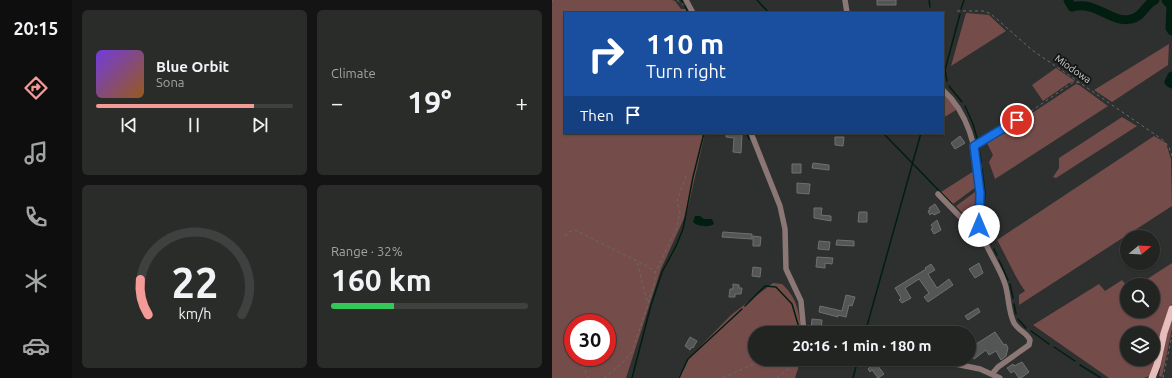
<!DOCTYPE html>
<html lang="en">
<head>
<meta charset="utf-8">
<style>
	body { margin:0; font-family:Ubuntu,sans-serif; background:#2a2c2a; color:#f1f3f6; height:100vh; display:flex; flex-direction:column; font-size:15px; white-space:nowrap }
	* { box-sizing:border-box; margin:0 }
	p { font-size:13px; color:#a2a4a5 }
	.icon { flex:none; width:22px; height:22px; fill:none; stroke:currentColor; stroke-width:2; stroke-linecap:round; stroke-linejoin:round }
	.map { position:relative; flex:1; overflow:hidden }
	.drawer { display:flex; flex-direction:column; gap:10px; padding:10px; background:#131413; width:480px }
	.drawer>* { flex:none }
	.hud { position:absolute; left:12px; top:12px; width:380px; height:122px; border-radius:0px; box-shadow:0 1px 3px #0004,0 0 0 1px #3f4140; background:#1a4fa0; color:#fff; overflow:hidden }
	.needle { width:26px; rotate:72deg }
	.buttons { position:absolute; left:568px; top:230px; display:grid; gap:8px }
	.buttons a { display:grid; place-items:center; width:40px; height:40px; border-radius:50%; background:#222422; box-shadow:0 1px 3px #0004,0 0 0 1px #3f4140; font-size:20px }
	.speed { position:absolute; left:12px; top:314px; display:flex; gap:8px; font-size:20px; font-weight:700; text-align:center }
	.speed>* { display:grid; place-content:center; width:52px; height:52px; border-radius:50%; background:#222422; box-shadow:0 1px 3px #0004,0 0 0 1px #3f4140; line-height:1 }
	.speed .limit { border:6px solid #d22; background:#fff; color:#111 }
	.pin { position:absolute; display:grid; place-items:center; width:34px; height:34px; color:#fff; margin:-17px; border:2px solid #fff; border-radius:50%; box-shadow:0 1px 4px #0007 }
	.me { position:absolute; width:44px; margin:-22px; rotate:0deg; stroke-linejoin:round; filter:drop-shadow(0 0 3px #0008) }
	.turn { display:flex; align-items:center; gap:14px; height:84px; padding:0 16px; font-size:18px }
	.turn .icon { width:52px; height:52px; stroke-width:2.5 }
	.turn b { display:block; font-size:28px; line-height:34px }
	.then { display:flex; align-items:center; height:38px; padding:0 16px; background:#0003; gap:8px; font-size:15px }
	.big { font-size:30px; font-weight:700; line-height:1.1 }
	.drawer .widget { flex:1; display:flex; flex-direction:column; justify-content:center; gap:6px; min-width:0; padding:0 14px; border-radius:6px; background:#2a2c2a }
	.drawer .dial { align-items:center; gap:0 }
	.dial svg { height:104px; overflow:visible; fill:none; stroke:#3f4140; stroke-width:7; stroke-linecap:round; text-anchor:middle }
	.dial text { fill:#f1f3f6; stroke:none }
	.song { display:flex; align-items:center; gap:12px }
	.cover { width:48px; height:48px; border-radius:6px; background:linear-gradient(135deg,hsl(260 70% 55%),hsl(30 70% 35%)) }
	.played { height:4px; border-radius:2px; background:linear-gradient(90deg,#f59b97 80%,#3f4140 80%) }
	.keys { display:flex; justify-content:space-around; direction:ltr }
	.heat { display:flex; justify-content:space-between; align-items:center; font-size:22px; direction:ltr }
	.charge { height:6px; border-radius:3px; background:linear-gradient(90deg,#34c759 32%,#3f4140 0) }
	.drawer .tiles { flex:1; display:grid; gap:10px; grid-template-columns:repeat(2,1fr) }
	.trip { position:absolute; left:196px; top:326px; width:228px; height:40px; border-radius:20px; background:#222422; box-shadow:0 1px 3px #0004,0 0 0 1px #3f4140; font-weight:700; line-height:40px; text-align:center }
	main { display:flex; flex:1; min-height:0 }
	.dock { display:flex; flex-direction:column; width:72px; justify-content:space-around; align-items:center; background:#0e0e0e; color:#a2a4a5 }
	.dock .icon { width:28px; height:28px }
	.dock .current { color:#f59b97 }
	.dock b { font-size:18px; color:#f1f3f6 }
	.map>svg:first-child { display:block }
</style>
</head>
<body>
<main>
<nav class="dock">
<b>20:15</b>
<svg class="icon current" aria-label="directions" viewBox="0 0 24 24"><path d="M12 3l9 9-9 9-9-9zM9 14v-3h6M13 9l2 2-2 2"/></svg>
<svg class="icon" aria-label="music" viewBox="0 0 24 24"><path d="M9 18V5l10-2v13"/><circle cx="6" cy="18" r="3"/><circle cx="16" cy="16" r="3"/></svg>
<svg class="icon" aria-label="phone" viewBox="0 0 24 24"><path d="M5 4h4l2 5-3 2q2 4 5 5l2-3 5 2v4C11 20 4 13 5 4z"/></svg>
<svg class="icon" aria-label="climate" viewBox="0 0 24 24"><path d="M12 3v18M4 7l16 10M4 17L20 7"/></svg>
<svg class="icon" aria-label="car" viewBox="0 0 24 24"><path d="M5 17H2v-5l4-1 3-4h7l3 4 3 1v5h-3M9 17h6M6 11h13"/><circle cx="7" cy="17" r="2"/><circle cx="17" cy="17" r="2"/></svg>
</nav>
<section class="drawer">
<div class="tiles">
<div class="widget">
<div class="song"><i class="cover"></i><div><b>Blue Orbit</b><p>Sona</p></div></div>
<div class="played"></div>
<div class="keys"><svg class="icon" aria-label="previous" viewBox="0 0 24 24"><path d="M18 5L8 12l10 7zM5 5v14"/></svg><svg class="icon" aria-label="pause" viewBox="0 0 24 24"><path d="M8 5v14M16 5v14"/></svg><svg class="icon" aria-label="next" viewBox="0 0 24 24"><path d="M6 5l10 7-10 7zM19 5v14"/></svg></div>
</div>
<div class="widget"><p>Climate</p>
<div class="heat"><a>−</a><b class="big">19°</b><a>+</a></div>
</div>
<div class="widget dial"><svg viewBox="0 0 100 80">
<path d="M14 69A42 42 0 1 1 86 69"/>
<path d="M14 69A42 42 0 0 1 8 42" stroke="#f59b97"/>
<text x="50" y="56" font-size="32" font-weight="700">22</text>
<text x="50" y="72" font-size="11">km/h</text>
</svg></div>
<div class="widget"><p>Range · 32%</p><b class="big">160 km</b><div class="charge"></div></div>
</div>
</section>
<div class="map">
<svg width="620" height="378" viewBox="0 0 620 378">
	<rect width="100%" height="100%" fill="#2d302e"/>
	<path fill="#744d4b" fill-rule="evenodd" d="M0 0H120L123 1 129 9H134L136 13H13V133H153L135 212 109 269 74 378H0ZM21 323H55V357H21Z
		M414 13 437 15 454 31 399 66Z
		M617 44 616 65 560 102 542 90Z
		M504 68 523 81 517 83 491 101 480 85Z
		M524 84 527 85 556 106 443 179 437 162 441 155 435 143Z
		M391 93 401 104 404 110 391 118Z
		M570 117 585 126 504 178 501 177 507 168V158Z
		M602 136 614 143 619 159 620 206 467 305V295L473 291C462 276 455 257 445 240Z
		M422 171H423L424 187 401 204 389 192Z
		M423 192 424 193 421 225 404 206Z
		M620 263V303L614 318 603 364 597 376 592 378H557L481 325 547 284 553 291 570 280 575 286V311H601V285H586ZM575 333H601V359H575Z
		M221 283 230 284C247 300 246 312 250 333H203V359H249L243 378H126L137 358 179 315Z
		M620 316V329L610 377 607 376 613 343Z"/>
	<path fill="#011e11" d="M143 216H148L152 219H160L162 224C156 228 145 226 141 222Z"/>
	<g fill="none" stroke-linecap="round" stroke-linejoin="round">
		<path stroke="#011e11" stroke-width="1.5" d="M129 0 131 2
			M205 0 217 13
			M377 0 378 7
			M133 6 136 13
			M409 9 412 0
			M395 81 393 70 408 14
			M397 86 410 102
			M413 106 421 124 426 142
			M195 133 197 139
			M331 133 400 204
			M427 148 429 162
			M430 169 433 193 432 205
			M431 212V224
			M433 230 439 244
			M442 249 445 255
			M447 260 456 280
			M458 284 461 298
			M462 304 464 314
			M193 306 213 286 224 287 240 304 248 331
			M466 319 474 328
			M479 331 497 344
			M313 333 369 133
			M502 347 523 361
			M528 365 549 378
			M80 378 99 305 110 272 124 246 131 229 141 177 152 133
			M127 378 136 359 190 309
			M301 378 306 359"/>
		<path stroke="#011e11" stroke-width="9" d="M516 0 520 7C544 0 559 24 579 19 591 17 593 4 603 0
			M614 0 619 6 618 28 620 31
			M620 76 617 82 620 84"/>
	</g>
	<path fill="#535654" stroke="#6e706f" d="M325 0H344V5H325Z
		M174 133 190 134 189 153 181 152 182 138 174 137Z
		M408 136 413 143 403 149 399 143Z
		M283 137H292L291 146 283 145Z
		M261 163 277 165V170L260 168Z
		M240 164H249V173H240Z
		M245 183 258 184 257 194 245 193Z
		M383 204 388 212 382 215 380 213 378 215 376 211 378 210 377 208Z
		M262 208H270L269 215 279 216V221L262 218Z
		M307 212H315V222H306Z
		M385 220 389 230 382 234 379 229 381 228 379 225Z
		M171 232 200 234V239L170 237Z
		M201 236 209 237 208 246H201Z
		M285 240 302 241V246L284 245Z
		M267 241 278 242 277 250 266 249Z
		M265 257 281 258 280 264 273 263V268L264 267Z
		M427 263 431 273 423 278 417 269Z
		M379 264 383 270 376 274 385 288 397 279 401 285 376 302 372 297 377 293 367 279 353 288 359 298 350 303 347 300 349 298 343 288 374 269 373 268Z
		M201 267 209 268 208 277 200 276Z
		M181 284 187 285V288H190L189 294H183V297H177L178 289H181Z
		M294 295 303 297 300 306 297 305 294 317 286 315V317L267 312 268 306 290 311Z
		M426 308 428 312 416 320 413 316Z
		M260 319 270 320 269 330 259 329Z
		M443 332 452 345 454 344 456 348 454 356 449 360 444 351 437 355 434 350 422 359 417 349V339L421 346Z
		M138 337 145 341 141 348 140 347 138 350 133 346Z
		M321 360 332 374 326 378 320 370 318 372 316 369 318 367 316 364Z
		M470 362 477 372 469 378H467L462 371 459 373 455 368 461 364 462 366Z"/>
	<g fill="none" stroke-linecap="round" stroke-linejoin="round">
		<path stroke="#686b69" stroke-width="1" stroke-dasharray="3 3" stroke-linecap="butt" d="M125 0 131 5
			M0 2 1 0
			M405 11H432L439 14 480 50 611 140 617 147 620 156
			M469 118 520 83 527 82
			M13 236 16 232 23 230 95 266 103 272
			M85 263 96 304
			M31 365 36 378
			M52 378 72 361 80 352 97 301 103 281V273L124 230 128 213 125 201 135 173
			M171 378 212 359
			M225 378 243 363 245 359
			M611 378 620 335"/>
		<path stroke="#8b7775" stroke-width="5.5" d="M134 0 141 13
			M293 0 295 13
			M391 90C420 116 427 158 428 196 428 207 425 218 428 229 433 248 447 265 453 284 457 296 456 311 462 323 466 330 475 333 478 340L477 345 446 367 440 374
			M199 133 228 206 233 229 234 269 249 301 252 333
			M422 146 465 120
			M386 194 418 227 424 230H428
			M379 359 428 369 448 378"/>
		<path stroke="#e7bebb" stroke-width="7" d="M600 378 605 365 612 333 620 309"/>
	</g>
	<g fill="none" stroke-linecap="round" stroke-linejoin="round">
		<g stroke="#114b97" stroke-width="10">
			<path id="route" d="M427 226 428 193 422 146 465 120"/>
		</g>
		<use href="#route" stroke="#1a73e8" stroke-width="7"/>
	</g>
	<g text-anchor="middle" dominant-baseline="central" stroke-width="4" stroke-linejoin="round" paint-order="stroke">
		<g font-size="10" fill="#d0d2d1" stroke="#161817">
			<text transform="translate(521 69) rotate(35)">Miodowa</text>
		</g>
	</g>
</svg>
<div class="buttons">
<a><svg class="needle" viewBox="-14 -14 28 28"><path d="M0-13l5 13h-10z" fill="#e53935"/><path d="M0 13l5-13h-10z" fill="#a2a4a5"/></svg></a>
<a><svg class="icon" aria-label="search" viewBox="0 0 24 24"><circle cx="10" cy="10" r="6"/><path d="M15 15l6 6"/></svg></a>
<a><svg class="icon" aria-label="layers" viewBox="0 0 24 24"><path d="M12 4l9 5-9 5-9-5zM3 14l9 5 9-5"/></svg></a>
</div>
<div class="speed"><div class="limit">30</div></div>
<div class="pin" style="left:465px;top:120px;background:#d93025"><svg class="icon" aria-label="arrive" viewBox="0 0 24 24"><path d="M6 21V4h12l-3 4 3 4H6"/></svg></div>
<svg class="me" style="left:427px;top:226px" viewBox="-20 -20 40 40"><circle r="19" fill="#fff"/><path d="M0-13L10 11 0 6-10 11z" fill="#1a73e8"/></svg>
<div class="trip">20:16 · 1 min · 180 m</div>
<div class="hud">
<div class="turn"><svg class="icon" aria-label="right" viewBox="0 0 24 24"><path d="M7 20v-9h11M14 6l5 5-5 5"/></svg><div><b>110 m</b>Turn right</div></div>
<div class="then">Then<svg class="icon" aria-label="arrive" viewBox="0 0 24 24"><path d="M6 21V4h12l-3 4 3 4H6"/></svg></div>
</div>
</div>
</main>
</body>
</html>
